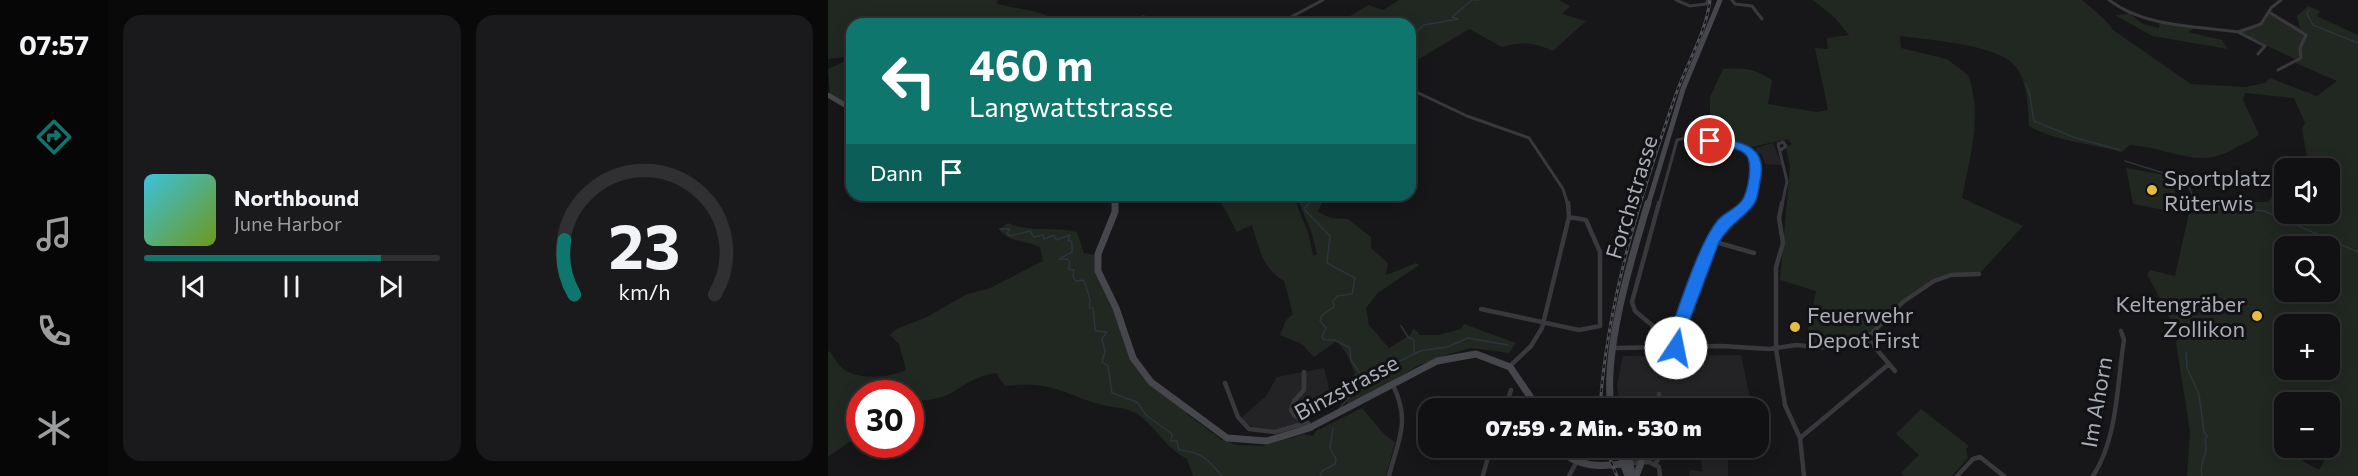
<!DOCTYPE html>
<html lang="de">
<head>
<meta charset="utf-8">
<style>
	body { margin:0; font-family:Commissioner,sans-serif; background:#1a191b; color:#f1f3f6; height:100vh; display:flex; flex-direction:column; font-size:22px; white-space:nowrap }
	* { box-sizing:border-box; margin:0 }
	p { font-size:20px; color:#9c9d9f }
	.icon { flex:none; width:33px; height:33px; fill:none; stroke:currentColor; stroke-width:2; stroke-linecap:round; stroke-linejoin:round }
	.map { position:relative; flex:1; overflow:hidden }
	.side { display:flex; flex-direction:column; gap:15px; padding:15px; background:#09090a; width:720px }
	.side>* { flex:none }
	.hud { position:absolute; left:18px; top:18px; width:570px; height:183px; border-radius:18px; box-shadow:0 3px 15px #0003,0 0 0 2px #303032; background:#0f766e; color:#fff; overflow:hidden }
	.controls { position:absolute; left:1446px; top:158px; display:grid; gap:12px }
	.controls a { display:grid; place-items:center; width:66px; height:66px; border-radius:12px; background:#111012; box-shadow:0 3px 15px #0003,0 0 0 2px #303032; font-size:30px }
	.speed { position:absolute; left:18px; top:380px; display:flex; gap:12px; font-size:30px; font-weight:700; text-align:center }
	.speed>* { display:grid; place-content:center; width:78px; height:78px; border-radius:50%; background:#111012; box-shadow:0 3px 15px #0003,0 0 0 2px #303032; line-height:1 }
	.speed .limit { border:9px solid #d22; background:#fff; color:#111 }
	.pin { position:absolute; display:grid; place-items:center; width:51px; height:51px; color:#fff; margin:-26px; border:3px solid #fff; border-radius:50%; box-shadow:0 2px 6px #0007 }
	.me { position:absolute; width:66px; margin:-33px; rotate:11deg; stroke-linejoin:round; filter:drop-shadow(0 0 4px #0008) }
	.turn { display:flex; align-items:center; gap:21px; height:126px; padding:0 24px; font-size:27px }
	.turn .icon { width:78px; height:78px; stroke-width:2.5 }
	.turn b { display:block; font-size:42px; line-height:51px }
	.then { display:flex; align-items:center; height:57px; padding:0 24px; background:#0003; gap:12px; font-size:22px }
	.side .widget { flex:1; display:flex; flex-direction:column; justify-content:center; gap:9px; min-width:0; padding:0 21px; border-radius:18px; background:#1a191b }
	.side .dial { align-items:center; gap:0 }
	.dial svg { height:156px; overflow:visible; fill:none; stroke:#303032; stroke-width:7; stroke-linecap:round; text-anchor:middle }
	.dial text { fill:#f1f3f6; stroke:none }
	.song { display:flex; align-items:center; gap:18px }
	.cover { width:72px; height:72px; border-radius:9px; background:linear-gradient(135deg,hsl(190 70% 55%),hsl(80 70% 35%)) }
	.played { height:6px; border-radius:3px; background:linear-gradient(90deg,#0f766e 80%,#303032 80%) }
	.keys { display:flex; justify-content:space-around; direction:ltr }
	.side .tiles { flex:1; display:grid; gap:15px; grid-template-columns:repeat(2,1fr) }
	.trip { position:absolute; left:590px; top:398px; width:351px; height:60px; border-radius:18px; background:#111012; box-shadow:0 3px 15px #0003,0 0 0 2px #303032; font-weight:800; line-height:60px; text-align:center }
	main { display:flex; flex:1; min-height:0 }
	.tabs { display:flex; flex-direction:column; width:108px; justify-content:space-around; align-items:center; background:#070607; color:#9c9d9f }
	.tabs .icon { width:42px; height:42px }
	.tabs .selected { color:#0f766e }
	.tabs b { font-size:27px; color:#f1f3f6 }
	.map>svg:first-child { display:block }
</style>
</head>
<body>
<main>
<nav class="tabs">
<b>07:57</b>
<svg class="icon selected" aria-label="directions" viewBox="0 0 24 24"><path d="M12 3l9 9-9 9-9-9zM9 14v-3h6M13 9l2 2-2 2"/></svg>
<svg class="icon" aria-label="music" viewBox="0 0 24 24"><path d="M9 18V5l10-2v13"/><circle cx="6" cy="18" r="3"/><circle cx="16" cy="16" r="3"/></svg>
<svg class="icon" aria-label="phone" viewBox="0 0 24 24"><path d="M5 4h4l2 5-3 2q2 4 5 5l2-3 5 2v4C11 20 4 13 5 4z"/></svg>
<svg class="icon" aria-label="climate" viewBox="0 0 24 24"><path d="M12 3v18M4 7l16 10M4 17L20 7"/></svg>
</nav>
<section class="side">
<div class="tiles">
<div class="widget">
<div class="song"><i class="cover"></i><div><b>Northbound</b><p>June Harbor</p></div></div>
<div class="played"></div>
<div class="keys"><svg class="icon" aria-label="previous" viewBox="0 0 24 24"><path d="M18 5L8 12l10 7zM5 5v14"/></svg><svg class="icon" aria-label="pause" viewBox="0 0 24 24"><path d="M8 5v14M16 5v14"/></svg><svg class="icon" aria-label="next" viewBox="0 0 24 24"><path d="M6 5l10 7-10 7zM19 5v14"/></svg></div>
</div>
<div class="widget dial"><svg viewBox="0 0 100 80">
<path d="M14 69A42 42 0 1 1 86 69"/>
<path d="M14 69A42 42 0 0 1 9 41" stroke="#0f766e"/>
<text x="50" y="56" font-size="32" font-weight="700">23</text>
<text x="50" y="72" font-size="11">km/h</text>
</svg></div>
</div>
</section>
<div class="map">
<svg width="1530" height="476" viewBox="0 0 1530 476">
	<rect width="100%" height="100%" fill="#171618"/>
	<path fill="#232325" d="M945 143 954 165 937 164 934 154 930 153 927 148Z
		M913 355 924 408H792L789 384 795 356Z
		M496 368 503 395 492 409 474 423 444 430 429 429 418 424 414 417 438 396 449 377Z
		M866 447H900V476H861L862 470 874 471 873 448Z"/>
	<path fill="#212822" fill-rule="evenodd" d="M0 0H170L169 4 209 12 242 24H24V56L0 59Z
		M571 0H731L742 6 734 14 758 21 725 51C707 43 694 41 674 47L641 29 583 64 582 68V24H509L540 5 555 10Z
		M985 0H1254C1263 8 1281 21 1285 30L1363 84 1417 87 1437 83 1442 78 1489 96 1509 81 1465 62 1469 60 1410 32 1427 28 1441 12 1472 28 1469 16 1480 6 1492 11 1489 16 1530 35V476H1359L1362 432 1348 343 1350 334 1319 274 1322 270 1347 276 1365 195 1369 202H1440L1451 185 1455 162 1475 165 1480 163 1474 129 1477 123 1466 98 1417 93 1415 100 1431 134C1425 141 1415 143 1407 148 1370 171 1342 147 1302 145L1294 152C1266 144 1226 141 1201 126 1200 106 1200 84 1188 67 1171 44 1100 40 1072 36L1073 48 1119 59 1140 75C1155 115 1142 157 1134 198L1195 226 1151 274C1135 275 1119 274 1105 282 1055 307 1049 354 983 345L979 335 988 291 952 280 962 167 958 148 964 144 960 139 923 147 901 144 900 129 882 120V97L895 69C913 67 928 69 944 80L940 104 989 112 1000 110 987 48 1000 49 999 38 1021 35 1007 18ZM1456 168H1502V213H1456ZM1456 246H1502V291H1456ZM1456 324H1502V369H1456ZM1456 402H1502V426L1513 430 1491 470 1452 448 1456 441Z
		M1302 14 1315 24 1331 28 1332 21 1368 27 1360 32 1394 40 1400 49 1324 36 1287 15Z
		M24 58V106L2 93 0 69Z
		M1298 168 1343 176 1352 213 1305 204Z
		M389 195H453L467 200 481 235 485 256 489 254 483 231 468 195H497L490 212 503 218 520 219 543 237V248L560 263 558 275 588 263 591 265 550 293 538 308 541 325 561 348 582 335 586 328 592 335H610L633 329 636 324 688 343 681 353 643 348 618 355 591 365 520 408 517 391 527 373 518 353 509 341 486 357 474 344 452 335 458 320 465 314 456 281C434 268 431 248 424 225L409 232Z
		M180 223C201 233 227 226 249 232L256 253 267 255 316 375 360 411 359 414 394 440 410 445 435 446 476 434 485 436 488 431 534 408 557 435 567 442 558 476H365L359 459C338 448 329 429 311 415 300 407 284 408 271 404 230 392 224 381 177 386L168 373C130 379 127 404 83 400L82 393H32L31 435 0 457V352L2 351C5 356 9 363 13 367 29 381 60 378 78 370L71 344 62 335 68 329 99 317 137 295 162 288 215 261 212 247C198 240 180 243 171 229Z
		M1093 409 1141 446 1138 449 1140 458 1124 476H1076L1073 473 1091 455 1068 434Z"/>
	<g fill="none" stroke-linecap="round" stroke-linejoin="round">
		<path stroke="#2d343c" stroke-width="1.5" d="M646 0H651
			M1481 10 1479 14 1485 25 1530 43
			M582 37 596 25 630 19 624 17 644 0
			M1198 84C1204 97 1203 107 1206 121L1248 138 1292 150
			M1297 161 1358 180 1364 194
			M470 195 481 199 482 202 476 209 502 236 499 263 527 278 524 294 509 296 505 301 506 307 494 315 492 321 498 328 494 337 496 340H507L522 348 523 360 536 379 512 408
			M1365 198 1370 205 1436 211 1530 252
			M172 229H182L179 233 182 236 202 231 206 237 215 235 216 239 226 235 228 240 242 235 240 240 244 242V252L231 259H239L242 262 240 269 246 270 245 277 248 281 256 280 262 300 261 308H265L267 328 268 331 279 332 274 339 277 351 274 362 280 366 284 393 309 402 318 415 344 434 343 441H349L351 450C375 452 379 459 394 476
			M573 326 580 337 586 340V354
			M1358 352 1359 368 1371 394 1376 432 1379 436 1377 439C1381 457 1370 462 1374 476
			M536 379 592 351 619 347 640 338 680 345
			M492 476 494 471 507 464 508 459 502 449 505 428"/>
		<path stroke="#38383d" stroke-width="3" d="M848 0 862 6 878 4 880 0
			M904 0 907 4 924 6 934 19
			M1281 0C1316 27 1367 26 1410 32
			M1441 12 1478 35 1472 48 1473 58 1450 70
			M286 24 315 17 359 24
			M436 24H447
			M450 24 495 0
			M1430 54 1437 46 1410 32 1433 24 1443 8 1453 0
			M582 89 639 116 701 138 735 189 740 205
			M953 150 958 146 955 142 950 144 959 181 954 205
			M831 205 849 140C871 133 907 143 925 155 926 170 929 193 917 205"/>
		<path stroke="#38383d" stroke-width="4.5" d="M954 203 951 218 955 243 948 267V349L957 405 972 438 976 476
			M884 241 926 253
			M653 309 751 330 772 326V252L758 220 741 217
			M1039 338 1067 371
			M787 348 894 346 941 349 968 345 1003 348 1039 338 1075 302 1106 281 1123 275 1151 274
			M819 348 825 326 807 311 804 302 831 203
			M845 348 889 231 919 203
			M682 366 703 346 714 328 741 217 740 203
			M476 372V390L466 401 463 410 467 416 480 423
			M397 383 410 417 421 429 447 432 478 423 484 428
			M831 394V408
			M677 408 683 390
			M972 438 1061 364
			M802 463 821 462 831 467 832 476
			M827 464 831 458V447
			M655 475 663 447
			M561 476C570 439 583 423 565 385
			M741 476 748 463
			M1129 476 1145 459 1152 457 1176 476
			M1265 476C1290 438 1289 383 1296 340L1293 331"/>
		<path stroke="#46474d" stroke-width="5" d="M0 95 24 109
			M287 195V205
			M820 205 855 89 892 0"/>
		<path stroke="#46474d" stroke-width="7" d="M287 203V212L270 254V271L288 308 305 358 323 382 399 438 439 441 481 428 609 361 648 354 682 367 710 408
			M783 408C775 351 803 259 820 203
			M729 447C750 469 773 467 802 463
			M789 447 800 476
			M797 447 805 476
			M808 476 813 463"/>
		<g stroke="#4f5056" stroke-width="3">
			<path id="rail" d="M772 408C779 301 813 195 848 94 859 63 878 33 882 0
				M777 447 789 476"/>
		</g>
		<use href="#rail" stroke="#121113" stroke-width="1.5" stroke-dasharray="4" stroke-linecap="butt"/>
	</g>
	<path fill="#1a73e8" stroke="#114b97" stroke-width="1.5" d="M882 137C910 142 941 143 932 181 931 188 930 198 926 204 915 219 903 222 891 242L853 343 856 348 853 352H839L838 343C850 311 870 244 890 220 897 212 910 208 915 199 920 190 924 168 920 158 915 146 889 146 878 143V138Z"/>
	<g fill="#e8bc3f" stroke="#121113" stroke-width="2">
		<circle cx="1324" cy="190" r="6"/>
		<circle cx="1429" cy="316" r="6"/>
		<circle cx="967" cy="327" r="6"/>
	</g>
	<g text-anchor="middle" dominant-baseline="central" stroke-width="6" stroke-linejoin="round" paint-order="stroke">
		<g font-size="22" fill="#a9adb7" stroke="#121113" text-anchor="start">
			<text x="1336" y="177">Sportplatz<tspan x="1336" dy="25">Rüterwis</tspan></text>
			<text x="1417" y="303" text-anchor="end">Keltengräber<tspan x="1417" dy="25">Zollikon</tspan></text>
			<text x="979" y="314">Feuerwehr<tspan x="979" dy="25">Depot First</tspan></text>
		</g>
		<g font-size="22" fill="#a9adb7" stroke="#121113">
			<text transform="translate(803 197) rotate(-73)">Forchstrasse</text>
			<text transform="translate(518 387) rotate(-28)">Binzstrasse</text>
			<text transform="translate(1268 402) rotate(-80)">Im Ahorn</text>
		</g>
	</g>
</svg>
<div class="controls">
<a><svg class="icon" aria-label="sound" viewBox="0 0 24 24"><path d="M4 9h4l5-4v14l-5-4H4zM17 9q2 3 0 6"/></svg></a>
<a><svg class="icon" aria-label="search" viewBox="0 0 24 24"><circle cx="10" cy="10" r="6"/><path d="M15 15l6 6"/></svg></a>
<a>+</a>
<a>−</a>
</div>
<div class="speed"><div class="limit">30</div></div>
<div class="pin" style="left:882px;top:141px;background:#d93025"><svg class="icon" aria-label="arrive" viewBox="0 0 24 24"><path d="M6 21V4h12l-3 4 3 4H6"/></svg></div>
<svg class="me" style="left:848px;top:348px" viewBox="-20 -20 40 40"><circle r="19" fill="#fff"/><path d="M0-13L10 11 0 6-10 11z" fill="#1a73e8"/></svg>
<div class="trip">07:59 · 2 Min. · 530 m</div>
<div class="hud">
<div class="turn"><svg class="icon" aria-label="left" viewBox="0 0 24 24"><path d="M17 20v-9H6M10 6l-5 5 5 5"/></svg><div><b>460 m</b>Langwattstrasse</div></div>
<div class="then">Dann<svg class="icon" aria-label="arrive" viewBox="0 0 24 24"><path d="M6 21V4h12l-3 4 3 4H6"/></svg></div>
</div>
</div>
</main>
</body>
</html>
